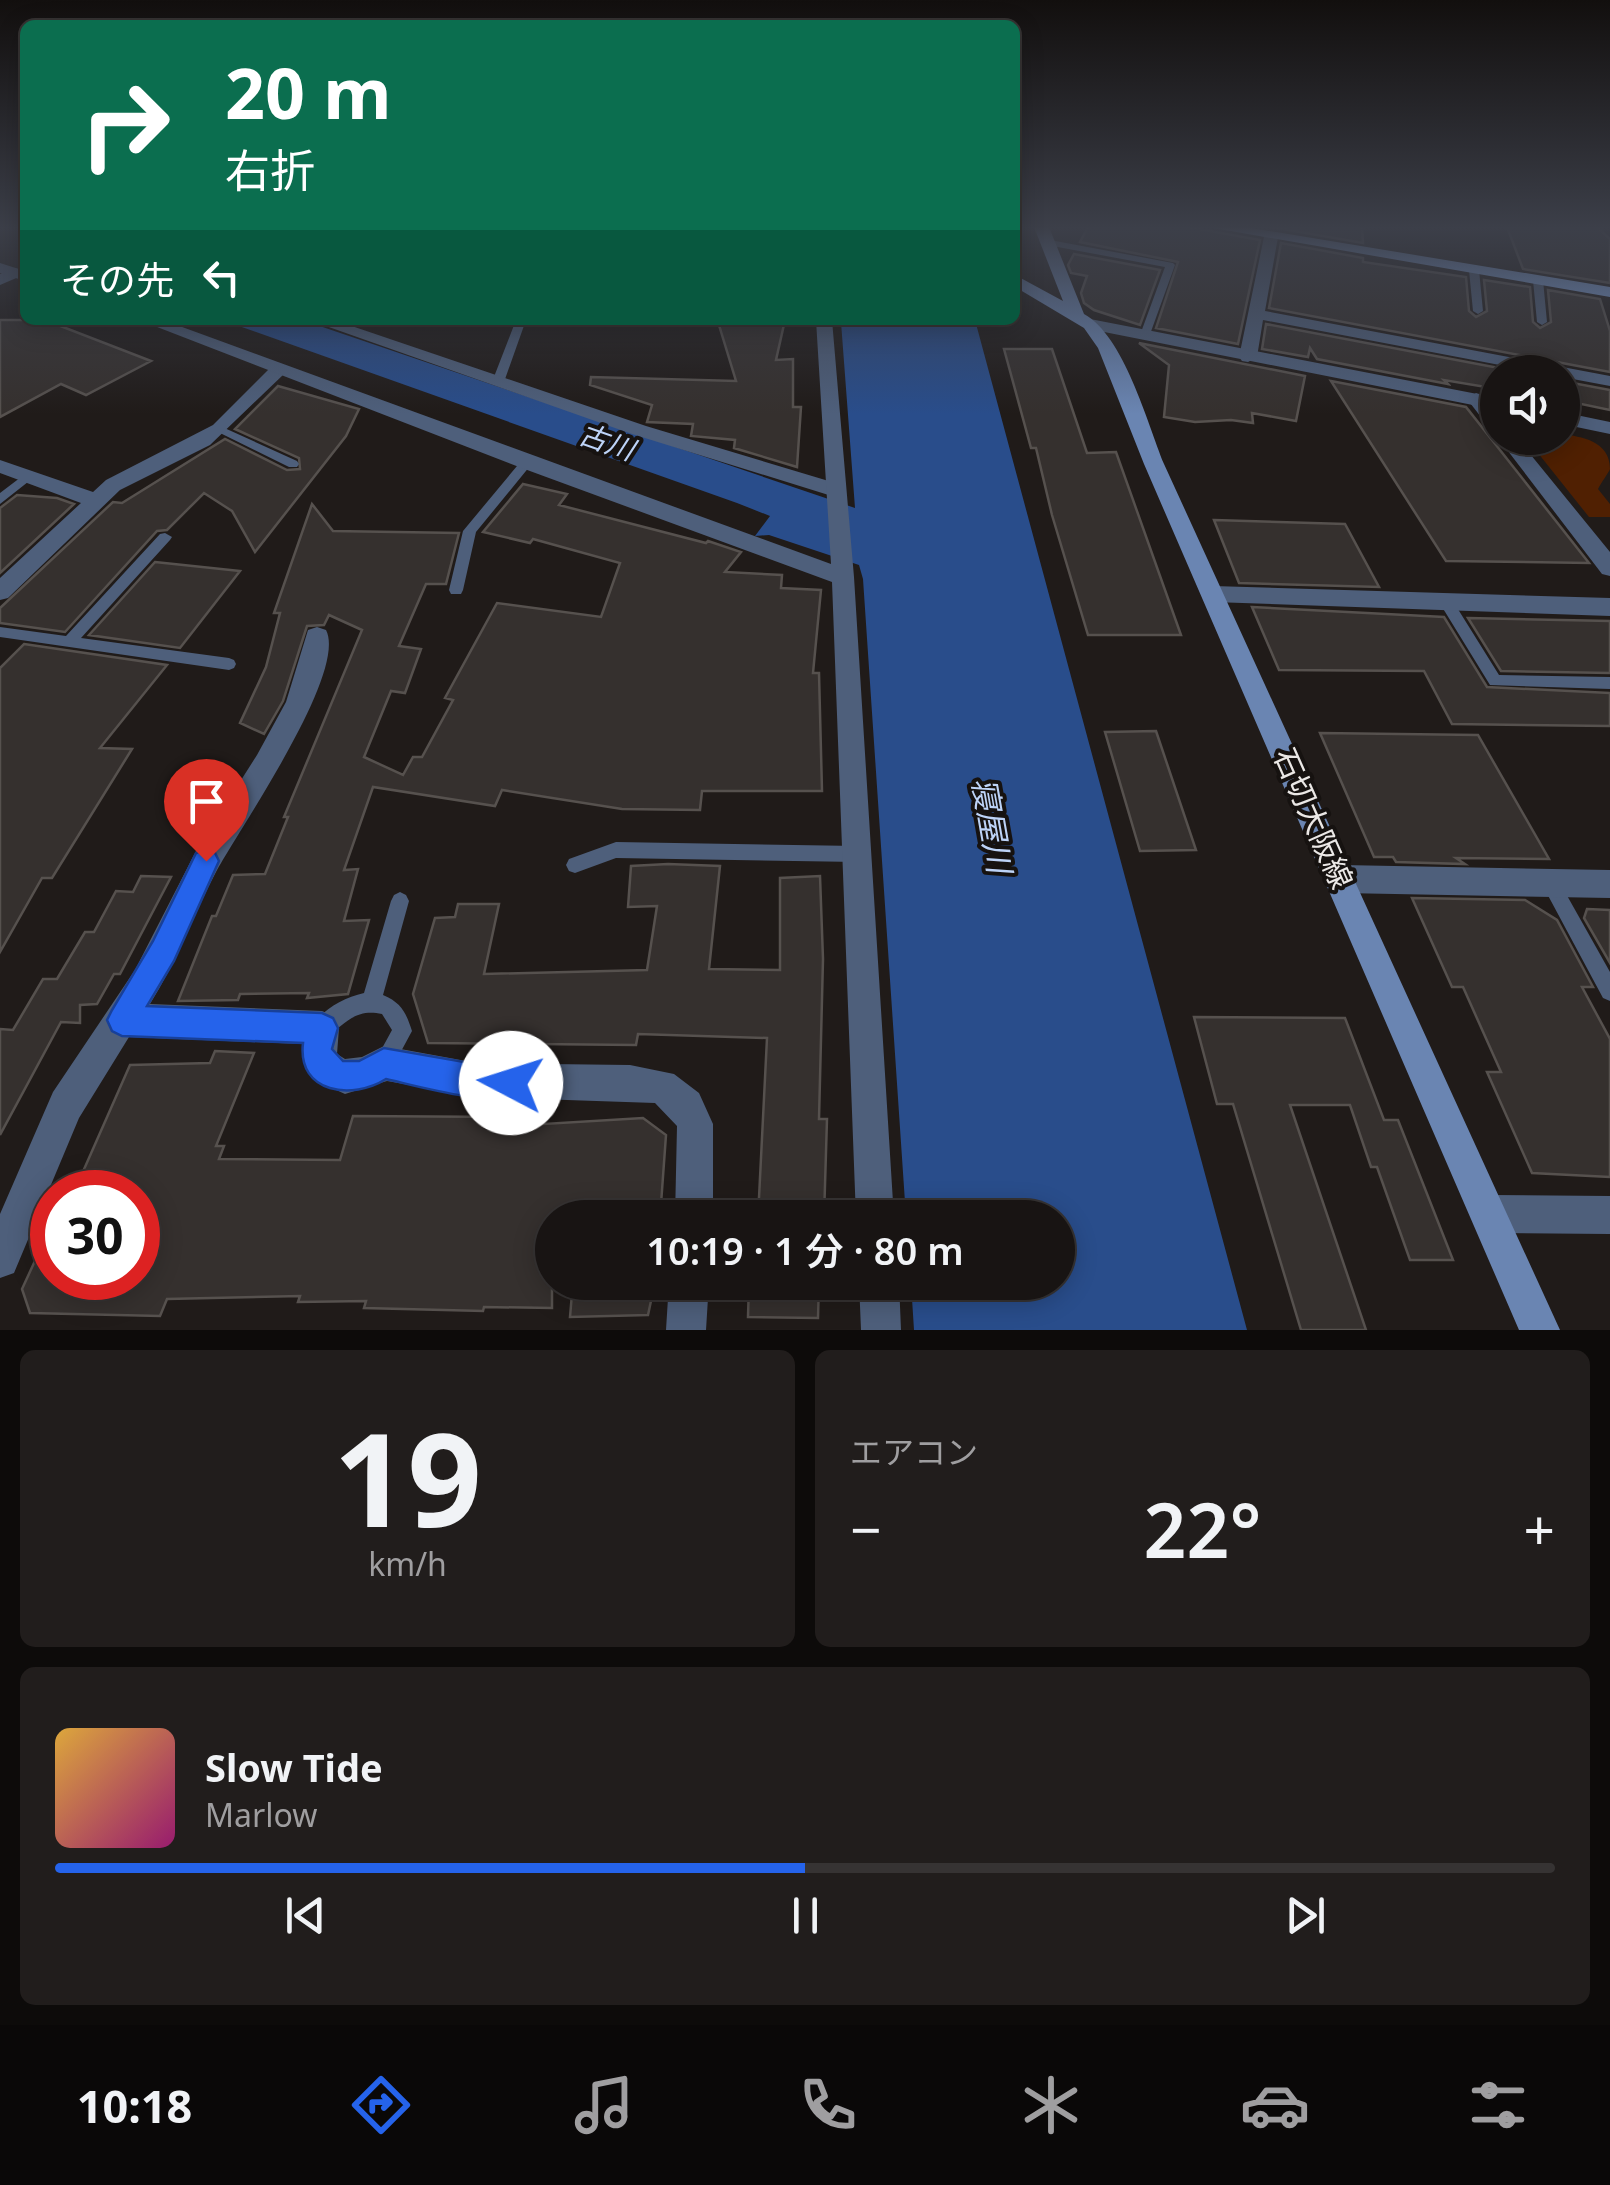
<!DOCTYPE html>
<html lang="ja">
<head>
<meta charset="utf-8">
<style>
	body { margin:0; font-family:"Noto Sans","Noto Sans JP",sans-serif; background:#211d1c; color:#f1f3f6; height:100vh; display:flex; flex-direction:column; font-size:38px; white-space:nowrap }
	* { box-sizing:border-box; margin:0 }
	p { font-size:32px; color:#9f9ea0 }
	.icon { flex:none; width:55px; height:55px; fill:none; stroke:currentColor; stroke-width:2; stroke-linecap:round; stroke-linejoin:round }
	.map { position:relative; height:1330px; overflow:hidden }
	.side { display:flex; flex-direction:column; gap:20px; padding:20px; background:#0d0b0a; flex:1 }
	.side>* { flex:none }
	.guide { position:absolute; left:20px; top:20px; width:1000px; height:305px; border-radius:15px; box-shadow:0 5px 25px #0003,0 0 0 2px #363333; background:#0b6e4f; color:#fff; overflow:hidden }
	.buttons { position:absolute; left:1480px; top:355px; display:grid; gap:20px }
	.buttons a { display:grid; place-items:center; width:100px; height:100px; border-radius:50%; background:#181413; box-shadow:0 5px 25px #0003,0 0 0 2px #363333; font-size:50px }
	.speed { position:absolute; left:30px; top:1170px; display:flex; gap:20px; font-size:50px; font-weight:700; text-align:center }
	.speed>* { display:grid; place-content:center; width:130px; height:130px; border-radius:50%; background:#181413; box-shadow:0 5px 25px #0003,0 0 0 2px #363333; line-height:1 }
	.speed .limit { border:15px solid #d22; background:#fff; color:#111 }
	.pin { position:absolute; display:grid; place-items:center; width:85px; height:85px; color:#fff; margin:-102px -42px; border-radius:50% 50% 50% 0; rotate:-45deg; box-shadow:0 0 10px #0007 }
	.pin .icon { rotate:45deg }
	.me { position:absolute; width:110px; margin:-55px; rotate:275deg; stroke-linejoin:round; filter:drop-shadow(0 0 8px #0008) }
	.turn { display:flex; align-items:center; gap:35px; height:210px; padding:0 40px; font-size:45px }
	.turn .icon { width:130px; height:130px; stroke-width:2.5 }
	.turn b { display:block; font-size:70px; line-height:85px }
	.then { display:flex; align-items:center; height:95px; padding:0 40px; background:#0003; gap:20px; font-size:38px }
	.big { font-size:75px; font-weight:600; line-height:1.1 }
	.side .tile { flex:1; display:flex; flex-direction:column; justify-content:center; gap:15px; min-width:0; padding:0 35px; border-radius:15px; background:#211d1c }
	.side .dial { align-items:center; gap:0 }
	.dial b { font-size:130px; line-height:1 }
	.song { display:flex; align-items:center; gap:30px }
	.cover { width:120px; height:120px; border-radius:15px; background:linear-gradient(135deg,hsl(40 70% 55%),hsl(320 70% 35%)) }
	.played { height:10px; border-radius:5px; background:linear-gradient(90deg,#2563eb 50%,#363333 50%) }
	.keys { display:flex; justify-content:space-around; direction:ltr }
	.heat { display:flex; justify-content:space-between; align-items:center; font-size:55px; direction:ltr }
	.side .tiles { flex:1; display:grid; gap:20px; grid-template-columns:1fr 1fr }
	.tile:last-child { grid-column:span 2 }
	.trip { position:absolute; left:535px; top:1200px; width:540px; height:100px; border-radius:50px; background:#181413; box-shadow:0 5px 25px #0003,0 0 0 2px #363333; font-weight:600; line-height:100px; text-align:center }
	.tab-bar { display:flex; height:160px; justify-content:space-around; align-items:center; background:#0a0808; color:#9f9ea0 }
	.tab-bar .icon { width:70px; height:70px }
	.tab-bar .current { color:#2563eb }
	.tab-bar b { font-size:45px; color:#f1f3f6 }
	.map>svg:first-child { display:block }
</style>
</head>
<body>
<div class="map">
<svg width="1610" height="1330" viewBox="0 0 1610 1330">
	<rect width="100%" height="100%" fill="#201b19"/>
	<path fill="#502002" d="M1563 434C1580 437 1610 440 1610 469 1609 472 1601 483 1598 489L1610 504V517H1589L1526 438H1562Z"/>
	<path fill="#294d8b" d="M222 320H302L855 508 841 322 975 320 1247 1330H914L911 1283 1058 1282V1218L906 1217 863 579 859 565 769 535 755 536 770 516 737 503Z"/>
	<path fill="#35302e" stroke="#56514e" stroke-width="2.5" d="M1088 227H1188L1260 240 1238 344 1156 328 1178 262 1080 242Z
		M1271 227H1362L1363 243Z
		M1507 227H1597L1610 239V283L1523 269Z
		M1281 243 1363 258V262L1466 277 1469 311 1476 317 1487 311 1484 280 1530 287 1533 322 1540 328 1551 322 1548 290 1600 299 1610 331V372L1269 308Z
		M1074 254 1160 270 1140 325 1094 310 1084 303 1081 293 1087 276 1071 273 1068 265Z
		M0 320H45L151 361 86 395 61 384 0 417Z
		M735 320H785L776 360 793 359V407H801L797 467 734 448 735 440 691 436 693 424 647 422 652 405 590 385 591 377 736 381 719 325Z
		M1266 324 1520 372H1498V389L1444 380 1448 384 1317 359 1310 348 1308 357 1262 349Z
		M1139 343 1305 376 1296 421 1252 413 1253 423 1231 420 1195 422 1164 417 1169 365Z
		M1004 349H1052L1087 453 1116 452 1181 635H1088L1052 515 1036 448H1031Z
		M1331 381 1466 407 1589 563 1446 561Z
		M1562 381 1610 390V410L1562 400Z
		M278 386 359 409 346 436 255 552 232 511 204 493 167 530 157 531 65 632 0 623V608L113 502 122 503 225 439 287 470 300 469 299 458 235 429Z
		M523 484 567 494 559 505 706 543 708 541 741 552 725 572 782 575 781 588 821 590 813 673H819L822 791H702L700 810 622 809 502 790 495 806 373 787 344 870 358 869 344 921 369 920 348 994 307 998 309 993 240 994 238 1000 178 1001 212 916H216L233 875 265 874 288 817H284L362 630 329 615 324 625 307 626 283 701 264 734 240 723 266 667 280 613H274L312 504 333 531 459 533 446 584H426L399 646 421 649 405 693 391 691 364 757 403 775 413 757H422L453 700 445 698 497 603 601 617 620 563 533 539 530 543 483 532Z
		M17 495 57 498 74 504 0 573V508Z
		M1214 520 1345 524 1379 587 1239 583Z
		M155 562 240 571 180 648 89 635Z
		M1252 607 1444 617 1487 687 1610 693V726L1452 724 1424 671 1279 670Z
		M1468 618 1610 621V673L1501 671Z
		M24 644 167 665 100 748 132 749 52 878H42L0 952V668Z
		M1156 731 1196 850 1140 851 1105 732Z
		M1320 733 1478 735 1549 859 1456 858 1465 864 1396 862 1393 857H1374Z
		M668 864 720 866 709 969 780 970V878L820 876 823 959 819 1119H827L824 1218H758L767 1038 638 1034 636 1045 428 1043 413 994 435 918 455 917 458 904H499L484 974 647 970 657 906 628 907 631 866Z
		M141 876 171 877 120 974H114L97 1004 80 1005V1023L61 1022 0 1135V1029L13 1030 43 979H57L85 932H94L116 891 133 892Z
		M1412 898 1525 900 1557 920 1593 987H1582L1610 1039V1177L1532 1173 1487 1072H1501L1463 987H1452Z
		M1587 909 1610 910V963L1584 918Z
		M1194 1017 1345 1018 1384 1120H1398L1453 1260H1410L1377 1167H1371L1350 1105H1290L1366 1330H1301L1233 1104H1217Z
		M215 1051 254 1053 216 1146H224L219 1159 340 1160 353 1116 512 1117 511 1126 643 1118 666 1135 660 1218H552V1308L484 1307 483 1311 364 1308 366 1301 298 1302 300 1296 167 1299 160 1316 30 1313 22 1289 52 1224V1278H138V1192H74L130 1065 210 1063Z
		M573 1282H655L648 1315 570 1317Z
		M749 1282H819L818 1318 748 1317Z"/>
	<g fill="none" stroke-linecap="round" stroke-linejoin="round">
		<path fill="#4e5f7b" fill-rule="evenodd" d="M1050 240 1173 263 1175 265 1149 337 1140 335 1165 267 1047 245V241Z
			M1474 267 1479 270 1483 311 1478 314 1473 311 1469 270Z
			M1538 277 1543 280 1547 322 1542 325 1537 322 1533 280Z
			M516 320H526L504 382 498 385 494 384 492 382Z
			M220 426 297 461 299 464 297 467H289L216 431V427Z
			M526 459 530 460V466L476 532 463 590 461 594H451L449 590 463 531 522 460Z
			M29 471 33 472V478L0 504V493Z
			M165 533 172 537 170 540 81 638 229 658 234 660 236 664 234 668 229 670 0 637V627L66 636 160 534Z
			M1446 597 1451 598 1499 675 1610 677V689L1490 685 1439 602Z
			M616 842 858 846 864 848 867 854 864 860 858 862 616 858 575 873 569 871 566 865 569 859Z
			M1550 874 1556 876 1610 972V1001L1603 998 1544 888 1541 882 1544 876Z
			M400 892 406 895 409 901 383 995C402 1003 406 1013 412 1031L391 1070 384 1073 377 1070 374 1063 392 1030 382 1014C351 1008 346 1027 322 1038L315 1035 312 1028C322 1009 343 998 364 993L391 901 394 895Z"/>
		<path fill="#4e5f7b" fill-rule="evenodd" d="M1271 233 1278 237 1265 311 1610 376V386L1562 377V372H1537L1263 320 1257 357 1248 362 1242 361 1239 357 1264 237Z
			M15 268 21 270V276L0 285V274Z
			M309 320H334L646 426 842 485 845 490 835 497 632 434Z
			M278 365 287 370 284 374 210 445 120 490 8 598 0 600V578L81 503 0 473V460L93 492 106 480 213 425 272 366Z
			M1476 393C1494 398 1498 416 1498 432L1491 430 1467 399Z
			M1498 438H1517L1610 552V576L1602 574Z
			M1213 586 1610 598V616L1213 602 1201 594Z
			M317 627 326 630C348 673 239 829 216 872 193 916 176 963 150 1004L322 1011 334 1016 339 1028 337 1054 345 1059 362 1057 384 1046 477 1063 630 1065 674 1074 699 1093 713 1124V1218H675L677 1126 655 1103 477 1097 387 1081 345 1094 314 1080 304 1058 302 1044 129 1037 79 1118 14 1273 0 1278V1214L53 1092 135 970 196 851 257 755 286 702 308 630Z
			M1342 865 1610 870V898L1342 893 1331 889 1327 879 1331 869Z
			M1490 1195 1610 1196V1234L1490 1233 1477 1227 1471 1214 1477 1201Z
			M669 1282H709L706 1330H666Z"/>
		<path fill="#4e5f7b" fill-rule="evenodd" d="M0 263 25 271V281L0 273Z
			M1090 319 1498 398V410L1084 328V320Z
			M139 320H163L831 564 816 320H832L854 577 894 1218H856L832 582 519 467Z
			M1562 412 1610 422V434L1562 424Z
			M859 1282H899L901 1330H861Z"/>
		<path fill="#6a85b2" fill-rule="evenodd" d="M1034 227H1049L1084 314C1124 336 1147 422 1164 464L1560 1330H1519L1144 464 1098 348 1084 328 1015 287V275L1063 301Z"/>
		<path fill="#7fa3dd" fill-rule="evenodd" d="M1208 227H1245L1610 287V297Z"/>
	</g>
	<linearGradient id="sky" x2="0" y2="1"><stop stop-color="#120f0e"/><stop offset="0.55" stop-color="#3c3f49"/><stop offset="1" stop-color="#3c3f49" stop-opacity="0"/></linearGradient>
	<rect width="1610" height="414" fill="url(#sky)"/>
	<path fill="#2563eb" stroke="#184099" stroke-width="2.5" d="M206 849 215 853 219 861 174 961 147 1006 322 1013 333 1018 338 1028 332 1049 343 1061H359L384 1048 522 1072 527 1083 522 1094C489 1107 421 1087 386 1079 353 1100 297 1094 303 1043L122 1036 112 1031 107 1020 112 1010 153 941 196 853Z"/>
	<g text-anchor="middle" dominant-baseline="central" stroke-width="8" stroke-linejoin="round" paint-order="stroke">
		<g font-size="28" font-style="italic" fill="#bdd3f7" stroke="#161210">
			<text transform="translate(607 441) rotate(19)">古川</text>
		</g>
		<g font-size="30" fill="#ebe8e6" stroke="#161210">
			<text transform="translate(1314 818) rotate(66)">石切大阪線</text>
		</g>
		<g font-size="32" font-style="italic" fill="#bdd3f7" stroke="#161210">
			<text transform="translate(993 825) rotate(80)">寝屋川</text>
		</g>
	</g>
</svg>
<div class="buttons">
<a><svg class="icon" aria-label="sound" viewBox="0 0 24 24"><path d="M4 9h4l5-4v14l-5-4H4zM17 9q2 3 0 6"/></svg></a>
</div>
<div class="speed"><div class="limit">30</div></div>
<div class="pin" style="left:206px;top:861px;background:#d93025"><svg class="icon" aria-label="arrive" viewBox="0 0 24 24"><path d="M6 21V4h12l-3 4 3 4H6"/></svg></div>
<svg class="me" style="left:511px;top:1083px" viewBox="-20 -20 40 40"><circle r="19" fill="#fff"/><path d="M0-13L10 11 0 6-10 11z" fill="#2563eb"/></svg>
<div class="trip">10:19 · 1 分 · 80 m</div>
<div class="guide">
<div class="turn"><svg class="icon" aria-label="right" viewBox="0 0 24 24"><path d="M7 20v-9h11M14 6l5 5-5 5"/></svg><div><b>20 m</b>右折</div></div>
<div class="then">その先<svg class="icon" aria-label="left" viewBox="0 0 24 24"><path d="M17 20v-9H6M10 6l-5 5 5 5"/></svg></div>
</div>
</div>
<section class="side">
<div class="tiles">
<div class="tile dial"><b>19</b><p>km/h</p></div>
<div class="tile"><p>エアコン</p>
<div class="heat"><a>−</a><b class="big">22°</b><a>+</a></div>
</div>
<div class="tile">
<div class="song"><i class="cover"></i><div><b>Slow Tide</b><p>Marlow</p></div></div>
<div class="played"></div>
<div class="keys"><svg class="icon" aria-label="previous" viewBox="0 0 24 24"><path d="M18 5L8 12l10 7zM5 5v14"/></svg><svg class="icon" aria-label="pause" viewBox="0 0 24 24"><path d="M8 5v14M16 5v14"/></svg><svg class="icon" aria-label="next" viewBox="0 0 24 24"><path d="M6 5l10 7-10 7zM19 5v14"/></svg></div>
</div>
</div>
</section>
<nav class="tab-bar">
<b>10:18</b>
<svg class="icon current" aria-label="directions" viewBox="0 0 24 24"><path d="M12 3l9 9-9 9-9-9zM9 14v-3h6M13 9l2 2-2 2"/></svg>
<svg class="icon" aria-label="music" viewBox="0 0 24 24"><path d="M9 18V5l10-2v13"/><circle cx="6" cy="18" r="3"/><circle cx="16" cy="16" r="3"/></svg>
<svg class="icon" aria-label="phone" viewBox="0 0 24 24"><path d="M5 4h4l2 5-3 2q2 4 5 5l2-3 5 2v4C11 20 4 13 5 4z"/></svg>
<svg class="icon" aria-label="climate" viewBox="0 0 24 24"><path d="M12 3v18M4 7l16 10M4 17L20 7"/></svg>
<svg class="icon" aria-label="car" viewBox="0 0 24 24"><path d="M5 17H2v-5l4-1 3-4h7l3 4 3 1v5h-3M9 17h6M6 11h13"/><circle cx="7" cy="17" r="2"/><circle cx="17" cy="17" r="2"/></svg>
<svg class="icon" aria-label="filters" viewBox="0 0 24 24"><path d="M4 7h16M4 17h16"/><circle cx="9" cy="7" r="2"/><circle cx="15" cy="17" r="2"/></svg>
</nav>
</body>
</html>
